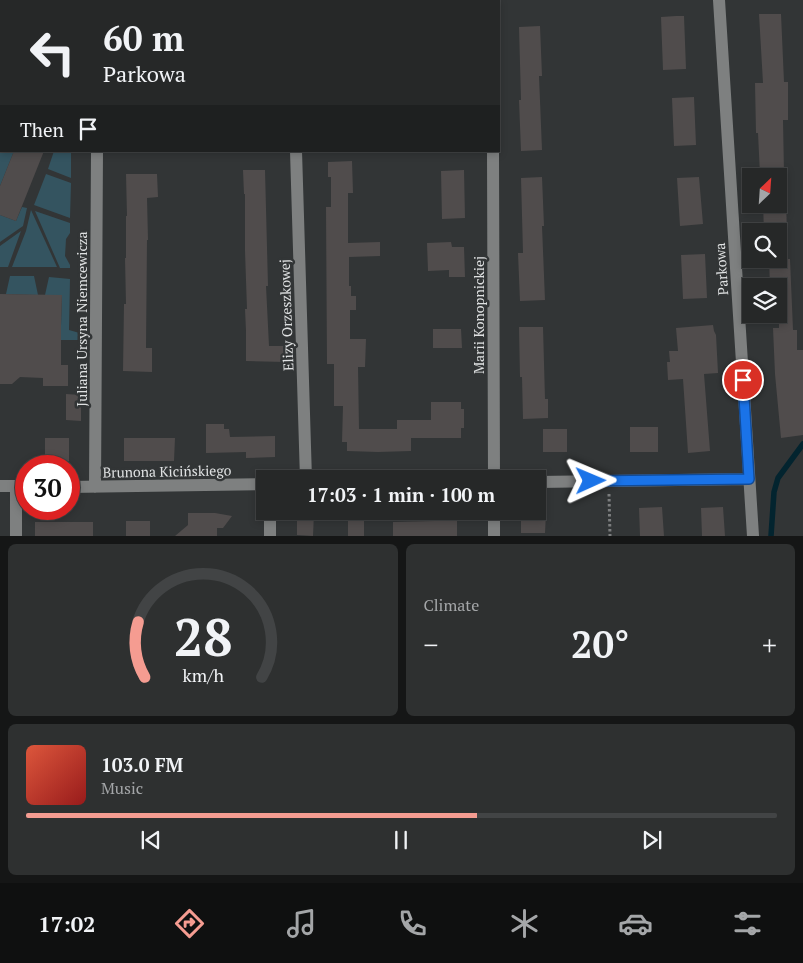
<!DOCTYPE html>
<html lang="en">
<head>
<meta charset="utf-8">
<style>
	body { margin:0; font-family:"PT Serif",serif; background:#2e3030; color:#f1f3f6; height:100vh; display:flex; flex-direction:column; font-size:19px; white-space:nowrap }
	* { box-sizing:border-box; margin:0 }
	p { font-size:16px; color:#a4a6a8 }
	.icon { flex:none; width:28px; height:28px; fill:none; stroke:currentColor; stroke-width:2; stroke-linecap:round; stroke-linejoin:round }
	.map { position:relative; height:536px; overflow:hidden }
	.sheet { display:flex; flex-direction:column; gap:8px; padding:8px; background:#151616; flex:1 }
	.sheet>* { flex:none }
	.hud { position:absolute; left:0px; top:0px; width:500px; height:152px; box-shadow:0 2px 8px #0003,0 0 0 1px #424445; background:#262828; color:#f1f3f6; overflow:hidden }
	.needle { width:32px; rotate:25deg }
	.tools { position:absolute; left:742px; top:168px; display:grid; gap:10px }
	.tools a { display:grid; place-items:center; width:45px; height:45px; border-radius:0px; background:#262828; box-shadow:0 2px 8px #0003,0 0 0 1px #424445; font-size:25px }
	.speed { position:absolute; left:15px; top:455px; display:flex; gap:10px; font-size:25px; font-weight:700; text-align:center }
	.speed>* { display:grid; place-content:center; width:65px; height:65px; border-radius:50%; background:#262828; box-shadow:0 2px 8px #0003,0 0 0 1px #424445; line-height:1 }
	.speed .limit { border:8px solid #d22; background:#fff; color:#111 }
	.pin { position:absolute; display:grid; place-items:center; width:42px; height:42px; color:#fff; margin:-21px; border:2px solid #fff; border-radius:50%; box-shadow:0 1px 5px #0007 }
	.me { position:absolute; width:55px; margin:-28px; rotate:89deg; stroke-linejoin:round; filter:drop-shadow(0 0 4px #0008) }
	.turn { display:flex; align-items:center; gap:18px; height:105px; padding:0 20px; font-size:22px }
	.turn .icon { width:65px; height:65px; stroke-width:2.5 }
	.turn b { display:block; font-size:35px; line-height:42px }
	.then { display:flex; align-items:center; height:48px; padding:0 20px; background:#0003; gap:10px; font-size:19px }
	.big { font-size:38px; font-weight:700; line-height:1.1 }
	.sheet .tile { flex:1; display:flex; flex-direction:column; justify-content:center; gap:8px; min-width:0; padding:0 18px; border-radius:8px; background:#2e3030 }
	.sheet .dial { align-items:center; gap:0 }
	.dial svg { height:130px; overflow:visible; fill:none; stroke:#424445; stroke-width:7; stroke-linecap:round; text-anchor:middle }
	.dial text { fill:#f1f3f6; stroke:none }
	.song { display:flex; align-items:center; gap:15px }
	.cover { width:60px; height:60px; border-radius:8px; background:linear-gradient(135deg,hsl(10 70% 55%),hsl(0 70% 35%)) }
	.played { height:5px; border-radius:2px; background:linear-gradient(90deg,#f59c91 60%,#424445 60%) }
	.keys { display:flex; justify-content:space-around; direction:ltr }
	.heat { display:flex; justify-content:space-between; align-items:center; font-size:28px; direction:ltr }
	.sheet .tiles { flex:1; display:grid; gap:8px; grid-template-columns:1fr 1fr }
	.tile:last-child { grid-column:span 2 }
	.trip { position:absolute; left:256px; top:470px; width:290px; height:50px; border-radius:0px; background:#262828; box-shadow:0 2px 8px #0003,0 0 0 1px #424445; font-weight:700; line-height:50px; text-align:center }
	.tabs { display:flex; height:80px; justify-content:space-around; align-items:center; background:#0f1010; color:#a4a6a8 }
	.tabs .icon { width:35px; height:35px }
	.tabs .on { color:#f59c91 }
	.tabs b { font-size:22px; color:#f1f3f6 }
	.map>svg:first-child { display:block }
</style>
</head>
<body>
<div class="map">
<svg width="803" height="536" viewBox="0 0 803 536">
	<rect width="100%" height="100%" fill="#323536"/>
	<path fill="#345460" d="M0 48H1V151H14L0 186Z
		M54 151H71V178L48 169Z
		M46 174 71 183 70 218 34 205Z
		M22 207 27 208 23 226 0 242V215L16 221Z
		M31 210 57 267H12L26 231Z
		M35 211 70 223V233L66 239 65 256 70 265V268H60Z
		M21 231 8 267H0V246Z
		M10 276H34L38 295 6 294Z
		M49 277 70 279 69 330 83 334V340H0V324L61 325 62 295H45Z"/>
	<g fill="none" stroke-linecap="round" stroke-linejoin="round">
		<path stroke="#03242f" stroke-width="5.5" d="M771 536 774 492 778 478 803 444"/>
	</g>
	<path fill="#504c4c" d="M759 14H781L784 82H788V120H783L784 173 760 175 758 133H756L755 83H763Z
		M676 16H684L686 69 663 70 661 17Z
		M540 26 542 76H539L542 150 521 151 519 100H521L519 27Z
		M694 97 696 145 674 146 672 98Z
		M14 151H44L16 221 0 215V186Z
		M352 161 353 193H348V243L380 242V256L349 257V286H351V296H356V310H350V339H366L365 367H358L359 429H397V420H431V402H461V409H464V428H461V438H411V451L378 452 347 451V442H342L343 406H334V364H327L326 207H331V177H328V162Z
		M243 170H265L268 286H266L269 346H286V362L246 361V331L245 309H247L245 251V194H244Z
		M464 170 465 218 442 219 441 171Z
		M126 174H157L158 197 147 198 148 240H147L146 348H152V372L123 371 124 304H126L125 258H126V216H127Z
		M542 177 544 226H542L545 300 520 301 518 253H523L521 178Z
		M699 177 703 224 680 226 677 178Z
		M763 204H786L787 231H764Z
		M451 242 452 247H464L465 277H449V270L428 271 427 243Z
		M705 254 707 298 683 299 681 255Z
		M769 259H790L793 330H797V350H803V435L781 438 775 374 773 328H779V286H770Z
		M0 294 62 295 61 325V365H68V386H43V378L20 377 12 384H0Z
		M713 325 714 331 716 335 718 373 704 374 710 451 688 453 683 379 668 380 667 362H670L669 351H678L676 328Z
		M519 327H543L545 399H548V418L523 419 522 377H520Z
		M433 329H461L462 348H433Z
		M66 394 81 395V421L66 420Z
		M206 424H224V429H229L230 437 275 436V457L246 458V452L206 453Z
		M630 427H658V452H630Z
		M543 429H567V452H543Z
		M45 438H69V461H45Z
		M124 438H175L174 461H124Z
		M662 507 664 536H640L639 508Z
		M723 507 725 536H702L701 508Z
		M348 512H364V536H348Z
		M188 513H215L232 516 223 528H217V536H175L188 525Z
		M297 513H314L313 536 297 535Z
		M521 513H546L545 533H521Z
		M434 516H457V536H393V522L434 521Z
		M126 521H150V536H126Z
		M35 522H93V536H35Z"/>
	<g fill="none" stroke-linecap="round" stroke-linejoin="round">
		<path stroke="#7c7e7f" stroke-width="3" stroke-dasharray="2.5 2.5" stroke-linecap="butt" d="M609 494 610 536"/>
		<path stroke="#7e8080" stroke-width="12" d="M291 0V1
			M491 0V1
			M719 0 753 536
			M416 1 449 0
			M0 19H1
			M296 151 306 479
			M493 151 494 479
			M538 482 749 479
			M0 486H26
			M16 486V536
			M69 487 265 484
			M95 487 97 151
			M270 511V536
			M494 536V511"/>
	</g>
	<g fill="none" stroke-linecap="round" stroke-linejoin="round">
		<g stroke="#114b97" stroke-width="12">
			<path id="route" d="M591 481 749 479 743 380"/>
		</g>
		<use href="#route" stroke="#1a73e8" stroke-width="9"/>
	</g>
	<g text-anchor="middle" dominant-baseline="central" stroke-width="5" stroke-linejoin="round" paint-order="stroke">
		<g font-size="14" fill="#dfe1e2" stroke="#323536">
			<text transform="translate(721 269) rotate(-94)">Parkowa</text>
			<text transform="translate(286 315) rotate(-92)">Elizy Orzeszkowej</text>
			<text transform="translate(478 315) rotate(-90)">Marii Konopnickiej</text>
			<text transform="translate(81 319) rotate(-90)">Juliana Ursyna Niemcewicza</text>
			<text transform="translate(167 471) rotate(-1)">Brunona Kicińskiego</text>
		</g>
	</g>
</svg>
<div class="tools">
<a><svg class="needle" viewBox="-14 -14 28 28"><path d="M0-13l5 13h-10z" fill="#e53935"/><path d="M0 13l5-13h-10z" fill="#a4a6a8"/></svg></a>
<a><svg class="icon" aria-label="search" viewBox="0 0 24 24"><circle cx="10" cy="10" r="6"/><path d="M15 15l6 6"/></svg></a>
<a><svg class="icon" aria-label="layers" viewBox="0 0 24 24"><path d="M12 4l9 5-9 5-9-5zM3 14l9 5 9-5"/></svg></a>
</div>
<div class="speed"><div class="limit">30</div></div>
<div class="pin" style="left:743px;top:380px;background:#d93025"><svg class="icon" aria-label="arrive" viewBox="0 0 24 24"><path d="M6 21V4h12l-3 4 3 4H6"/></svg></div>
<svg class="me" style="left:591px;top:481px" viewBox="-20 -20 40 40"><path d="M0-17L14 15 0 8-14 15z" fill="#1a73e8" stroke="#fff" stroke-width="4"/></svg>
<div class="trip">17:03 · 1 min · 100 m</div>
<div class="hud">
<div class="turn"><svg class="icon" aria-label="left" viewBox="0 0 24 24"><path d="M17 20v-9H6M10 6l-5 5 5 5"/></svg><div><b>60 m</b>Parkowa</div></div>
<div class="then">Then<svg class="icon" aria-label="arrive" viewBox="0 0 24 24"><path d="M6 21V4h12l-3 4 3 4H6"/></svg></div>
</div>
</div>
<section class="sheet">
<div class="tiles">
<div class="tile dial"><svg viewBox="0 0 100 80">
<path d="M14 69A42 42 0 1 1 86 69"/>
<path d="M14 69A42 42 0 0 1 10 35" stroke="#f59c91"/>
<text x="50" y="56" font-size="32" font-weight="700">28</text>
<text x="50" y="72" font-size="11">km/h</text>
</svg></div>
<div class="tile"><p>Climate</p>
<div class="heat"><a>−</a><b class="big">20°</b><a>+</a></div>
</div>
<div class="tile">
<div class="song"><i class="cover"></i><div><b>103.0 FM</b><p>Music</p></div></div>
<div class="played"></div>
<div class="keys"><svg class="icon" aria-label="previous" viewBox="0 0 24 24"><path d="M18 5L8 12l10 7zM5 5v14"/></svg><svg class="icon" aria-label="pause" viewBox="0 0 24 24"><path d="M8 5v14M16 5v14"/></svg><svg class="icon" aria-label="next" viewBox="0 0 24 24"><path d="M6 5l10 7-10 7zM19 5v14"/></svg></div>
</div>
</div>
</section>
<nav class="tabs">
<b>17:02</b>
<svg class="icon on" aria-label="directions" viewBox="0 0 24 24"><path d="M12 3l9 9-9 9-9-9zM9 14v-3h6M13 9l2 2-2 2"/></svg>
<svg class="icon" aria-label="music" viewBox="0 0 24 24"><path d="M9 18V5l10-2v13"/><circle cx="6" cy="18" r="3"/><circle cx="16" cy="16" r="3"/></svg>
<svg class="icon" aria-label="phone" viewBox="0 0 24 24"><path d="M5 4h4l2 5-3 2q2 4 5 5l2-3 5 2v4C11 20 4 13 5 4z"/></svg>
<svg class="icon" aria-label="climate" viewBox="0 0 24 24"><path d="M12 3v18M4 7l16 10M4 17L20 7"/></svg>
<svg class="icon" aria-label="car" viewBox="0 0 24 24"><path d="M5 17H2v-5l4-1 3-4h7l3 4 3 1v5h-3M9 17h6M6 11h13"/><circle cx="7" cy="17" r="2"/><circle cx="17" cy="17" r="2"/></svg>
<svg class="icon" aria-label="filters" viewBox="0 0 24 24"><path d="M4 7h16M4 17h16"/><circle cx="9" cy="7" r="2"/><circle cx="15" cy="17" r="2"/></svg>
</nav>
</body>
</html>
